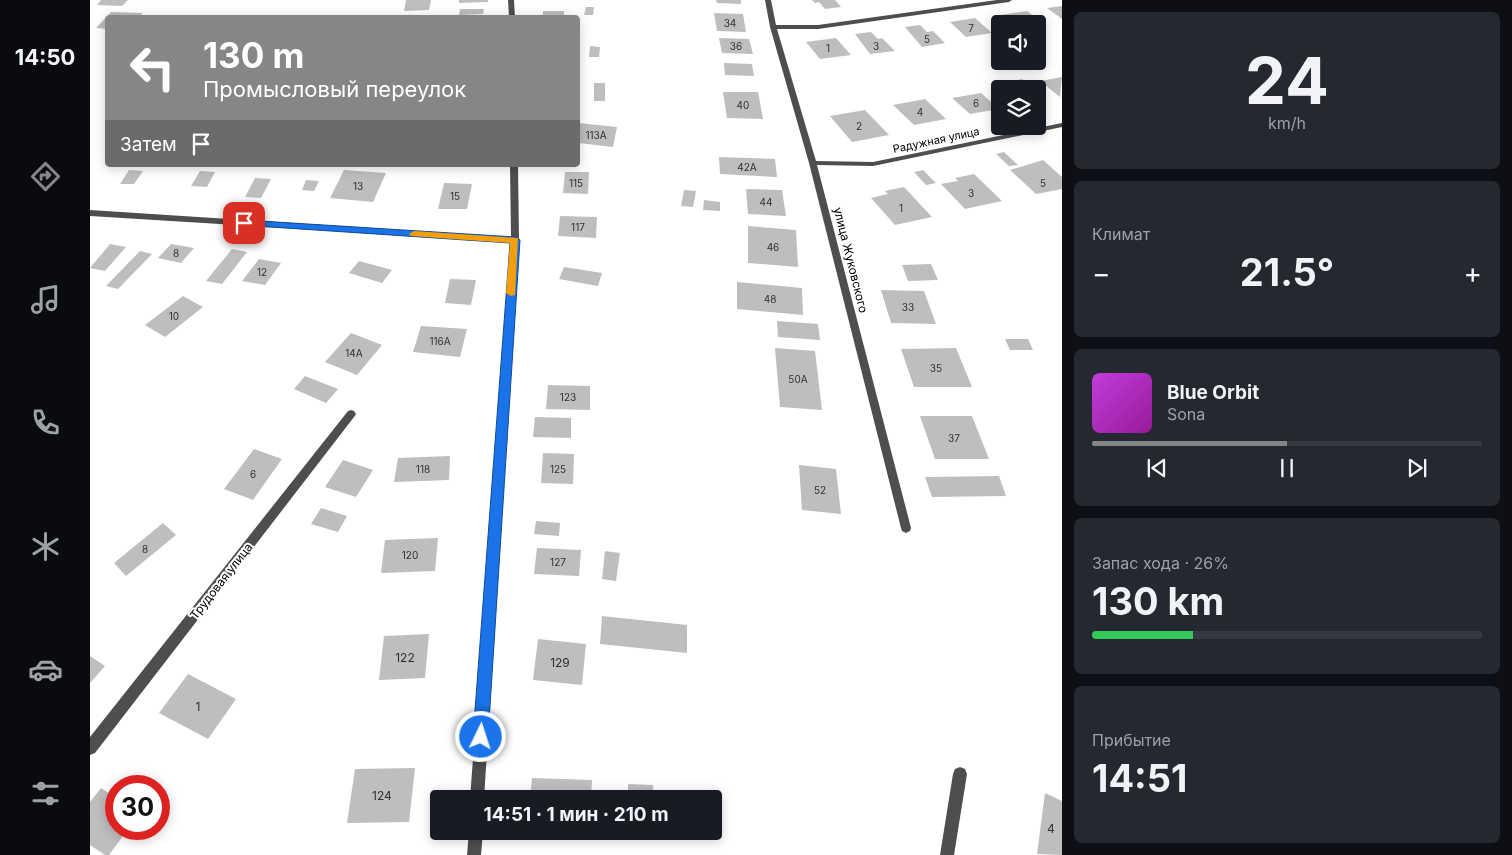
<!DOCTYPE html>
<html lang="ru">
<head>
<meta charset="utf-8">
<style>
	body { margin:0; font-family:Inter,sans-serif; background:#242831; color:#f1f3f6; height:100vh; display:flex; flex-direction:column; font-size:19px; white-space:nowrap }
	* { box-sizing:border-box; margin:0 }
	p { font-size:16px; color:#9ea1a6 }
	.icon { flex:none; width:28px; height:28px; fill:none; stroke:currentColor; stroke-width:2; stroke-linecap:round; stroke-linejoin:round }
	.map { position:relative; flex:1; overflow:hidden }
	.sheet { display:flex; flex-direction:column; gap:12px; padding:12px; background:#0d0f14; width:450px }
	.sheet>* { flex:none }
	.top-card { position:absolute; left:15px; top:15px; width:475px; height:152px; border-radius:5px; box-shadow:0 2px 12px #0003; background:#858687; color:#fff; overflow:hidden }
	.controls { position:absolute; left:901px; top:15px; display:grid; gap:10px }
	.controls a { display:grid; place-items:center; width:55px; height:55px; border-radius:5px; background:#171b24; box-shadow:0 2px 12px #0003; font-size:25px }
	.speed { position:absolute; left:15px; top:775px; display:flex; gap:10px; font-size:25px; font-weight:700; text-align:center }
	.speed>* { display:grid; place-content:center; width:65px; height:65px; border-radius:50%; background:#171b24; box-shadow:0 2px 12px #0003; line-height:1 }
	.speed .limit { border:8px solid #d22; background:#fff; color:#111 }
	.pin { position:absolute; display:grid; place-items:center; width:42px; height:42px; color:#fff; margin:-21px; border-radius:10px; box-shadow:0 2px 8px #0006 }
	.me { position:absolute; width:55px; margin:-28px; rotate:4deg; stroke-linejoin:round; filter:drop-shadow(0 0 4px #0008) }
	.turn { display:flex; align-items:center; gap:18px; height:105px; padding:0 15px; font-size:22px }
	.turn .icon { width:65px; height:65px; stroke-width:2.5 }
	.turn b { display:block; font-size:35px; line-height:42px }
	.then { display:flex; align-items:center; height:48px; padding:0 15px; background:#0003; gap:10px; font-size:19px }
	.big { font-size:38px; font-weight:700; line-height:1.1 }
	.sheet .widget { flex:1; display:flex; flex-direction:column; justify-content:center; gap:8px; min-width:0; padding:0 18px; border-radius:8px; background:#242831 }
	.sheet .dial { align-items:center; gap:0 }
	.dial b { font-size:65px; line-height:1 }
	.song { display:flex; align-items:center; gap:15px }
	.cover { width:60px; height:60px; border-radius:8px; background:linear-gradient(135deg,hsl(290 70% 55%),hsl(300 70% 35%)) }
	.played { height:5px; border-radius:2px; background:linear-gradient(90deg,#858687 50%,#363941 50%) }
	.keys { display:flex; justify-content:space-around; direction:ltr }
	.heat { display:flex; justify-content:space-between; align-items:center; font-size:28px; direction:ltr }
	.charge { height:8px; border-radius:4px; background:linear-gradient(90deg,#34c759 26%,#363941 0) }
	.trip { position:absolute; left:340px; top:790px; width:292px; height:50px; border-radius:5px; background:#171b24; box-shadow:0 2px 12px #0003; font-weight:700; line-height:50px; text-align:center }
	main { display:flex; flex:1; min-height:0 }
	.menu { display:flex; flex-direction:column; width:90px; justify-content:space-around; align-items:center; background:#090b0e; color:#9ea1a6 }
	.menu .icon { width:35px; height:35px }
	.menu .current { color:#858687 }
	.menu b { font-size:22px; color:#f1f3f6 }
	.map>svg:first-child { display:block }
</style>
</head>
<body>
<main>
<nav class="menu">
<b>14:50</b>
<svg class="icon current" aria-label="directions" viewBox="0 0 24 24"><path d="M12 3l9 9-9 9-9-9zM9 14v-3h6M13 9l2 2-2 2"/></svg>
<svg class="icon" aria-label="music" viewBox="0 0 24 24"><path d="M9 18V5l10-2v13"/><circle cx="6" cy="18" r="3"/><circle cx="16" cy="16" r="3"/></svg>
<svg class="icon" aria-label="phone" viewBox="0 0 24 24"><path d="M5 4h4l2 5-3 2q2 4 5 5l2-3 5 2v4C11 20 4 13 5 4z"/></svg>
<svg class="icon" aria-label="climate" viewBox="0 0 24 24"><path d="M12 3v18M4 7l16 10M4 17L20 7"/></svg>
<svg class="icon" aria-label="car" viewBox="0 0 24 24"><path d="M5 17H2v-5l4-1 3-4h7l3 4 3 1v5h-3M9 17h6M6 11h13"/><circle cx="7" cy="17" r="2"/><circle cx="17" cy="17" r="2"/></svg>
<svg class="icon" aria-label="filters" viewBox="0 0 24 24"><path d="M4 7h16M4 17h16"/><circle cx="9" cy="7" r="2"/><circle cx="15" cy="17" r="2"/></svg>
</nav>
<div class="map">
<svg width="972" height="855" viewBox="0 0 972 855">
	<rect width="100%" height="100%" fill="#fff"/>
	<path fill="#bebebe" d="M11 0H38L32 6 7 5Z
		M316 0H341L339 10 314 11Z
		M369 0H398V2L369 3Z
		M626 0H651V4L627 3Z
		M722 0H745L751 7 735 9 729 2 725 3Z
		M972 6V19L957 8Z
		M496 7H504L503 15H494Z
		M370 9H394L393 14 369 15Z
		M453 11H474V15H453Z
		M937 11 955 25 921 24 910 15Z
		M21 12 53 13 48 18H18V29L6 28Z
		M624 13 653 14 656 32 627 31Z
		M885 18 902 33 876 37 860 22Z
		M830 25 837 32 843 31 855 43 832 47 815 27Z
		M781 32 788 39 792 38 805 51 780 54 765 34Z
		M629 38 659 39 663 54 632 53Z
		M746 38 761 55 730 59 716 42Z
		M500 46 510 47 509 57H499Z
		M634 63 662 64 664 76 635 75Z
		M972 77 970 97 950 81Z
		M932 79 944 89H910V92L902 85Z
		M504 83H515V101H504Z
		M633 92H668L673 119 637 118Z
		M891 93 909 109 880 114 862 98Z
		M835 99 856 119 824 125 803 105Z
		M775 110 799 135 762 142 740 116Z
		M488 123 527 127 523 147 488 143Z
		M914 152 928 165 919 166 906 154Z
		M629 157 685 159 687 177 630 174Z
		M953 160 972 177V189L946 194 920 170Z
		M39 170 53 171 44 184H30Z
		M254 170 296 173 283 202 240 198Z
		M833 170 846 183 836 185 824 172Z
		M110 171 125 172 117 187 101 186Z
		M475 172H499L498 194 473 193Z
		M884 174 912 201 875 209 851 184 868 181 865 178Z
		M165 178 181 179 171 198 155 197Z
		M216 180 229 181 224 191 212 190Z
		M354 183 382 184 377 209H348Z
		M814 187 842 217 805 225 781 198 798 194 795 191Z
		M656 189 692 190 696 216 658 214Z
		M594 190 606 191 603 207 591 206Z
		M614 200 630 202V211L613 210Z
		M470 216 507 217 506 238 468 236Z
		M658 226 706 230 708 267 658 263Z
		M20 244 36 247 15 271 0 268Z
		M81 244 104 248 91 263 68 258Z
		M142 249 157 252 132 284 116 281Z
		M50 251 62 254 28 289 16 286Z
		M169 259 191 263 175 285 152 281Z
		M269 261 302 270 292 283 259 273Z
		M841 264 848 280 818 281 812 265Z
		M474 267 512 273 508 286 469 279Z
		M360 279 386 280 381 305 355 303Z
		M647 282 712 288 713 315 647 309Z
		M791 290 834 291 846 324 801 323Z
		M93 296 113 307 75 337 55 325Z
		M687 321 728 324 730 340 688 337Z
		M331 326 377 329 370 357 323 352Z
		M261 333 292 345 267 375 235 362Z
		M915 339H938L943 350H920Z
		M685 348 725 351 732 410 690 407Z
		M866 348 882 387H824L811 349Z
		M215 376 248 389 236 403 204 389Z
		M458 385 500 386V410L456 409Z
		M830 416H882L899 459H845Z
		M445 417 481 418V438L443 437Z
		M164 449 192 459 163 500 134 489Z
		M453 453 484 454 483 484 451 483Z
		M360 456 359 480 304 482 308 458Z
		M253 460 283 470 266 497 235 487Z
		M709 465 746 469 751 514 712 510Z
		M909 476 916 496 842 497 835 477Z
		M231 508 257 516 248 532 221 524Z
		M446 521 470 523 469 536 444 534Z
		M73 523 86 535 36 576 24 563Z
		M348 538 345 571 291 573 295 540Z
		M447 548 491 550 489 576 444 574Z
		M515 551 530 553 526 581 512 579Z
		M512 616 597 625V653L510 644Z
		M339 634 335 678 289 680 294 636Z
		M448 639 496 644 492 685 443 680Z
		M0 656 15 666 0 683Z
		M98 674 146 699 118 739 69 713Z
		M325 768 319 822 257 823 265 769Z
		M442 778 502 780 501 799H440Z
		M538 784 563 785 564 799H538Z
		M11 788 26 798V829H38L19 855H15L0 845V802Z
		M955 793 972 801V855L947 854Z"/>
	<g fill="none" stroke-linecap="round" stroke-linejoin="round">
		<path fill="#4e4e4e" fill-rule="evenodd" d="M418 0H424L425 18H419Z
			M675 0H681L686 25H728L907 0H922L919 2 728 29H687L726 161 783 162 972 123V127L783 166 727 165 821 528 820 531 816 533 812 531 811 528 719 163 680 27Z
			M420 165H428L429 240 394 799H380L421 242 0 216V210L421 237Z
			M261 410 264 411 266 414 264 417 5 753 0 755V737L258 411Z
			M870 767 875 769 877 774 864 855H850L863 774 865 769Z
			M379 831H393L391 855H377Z"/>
	</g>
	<path fill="#1a73e8" stroke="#114b97" d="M154 220 425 237 430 240 398 737 396 742 391 745 386 742 383 737 420 243 151 225V221Z"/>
	<path fill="#f59e0b" d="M324 231 428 238 425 295 421 296 416 293 420 243 321 236 319 234Z"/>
	<g text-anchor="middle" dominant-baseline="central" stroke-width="4" stroke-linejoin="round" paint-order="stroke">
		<g font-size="10" fill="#303030">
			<text x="640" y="23">34</text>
			<text x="881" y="28">7</text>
			<text x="837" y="39">5</text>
			<text x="646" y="46">36</text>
			<text x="786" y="46">3</text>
			<text x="738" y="48">1</text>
			<text x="886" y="103">6</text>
			<text x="653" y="105">40</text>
			<text x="830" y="112">4</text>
			<text x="769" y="126">2</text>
			<text x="506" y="135">113А</text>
			<text x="657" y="167">42А</text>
			<text x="486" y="183">115</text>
			<text x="953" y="183">5</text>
			<text x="268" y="186">13</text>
			<text x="881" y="193">3</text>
			<text x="365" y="196">15</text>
			<text x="676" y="202">44</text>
			<text x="811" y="208">1</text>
			<text x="488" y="227">117</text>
			<text x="683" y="247">46</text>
			<text x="86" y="253">8</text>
			<text x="172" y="272">12</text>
			<text x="680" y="299">48</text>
			<text x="818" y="307">33</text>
			<text x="84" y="316">10</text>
			<text x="350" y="341">116А</text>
			<text x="264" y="353">14А</text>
			<text x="846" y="368">35</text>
			<text x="708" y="379">50А</text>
			<text x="478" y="397">123</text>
			<text x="864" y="438">37</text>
			<text x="333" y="469">118</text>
			<text x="468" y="469">125</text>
			<text x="163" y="474">6</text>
			<text x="730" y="490">52</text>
			<text x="55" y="549">8</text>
			<text x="320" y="555">120</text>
			<text x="468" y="562">127</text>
		</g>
		<g font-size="11" fill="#000" stroke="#fff">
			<text transform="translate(846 140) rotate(-12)">Радужная улица</text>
		</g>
		<g font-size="12" fill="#000" stroke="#fff">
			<text transform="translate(761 260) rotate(76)">улица Жуковского</text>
			<text transform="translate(131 581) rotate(-52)">Трудовая улица</text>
		</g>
		<g font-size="12" fill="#303030">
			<text x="315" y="657">122</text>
			<text x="470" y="662">129</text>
			<text x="108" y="706">1</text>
			<text x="292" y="795">124</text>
			<text x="961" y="828">4</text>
		</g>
	</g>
</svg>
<div class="controls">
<a><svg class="icon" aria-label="sound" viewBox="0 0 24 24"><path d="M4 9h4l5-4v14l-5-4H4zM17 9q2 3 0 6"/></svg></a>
<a><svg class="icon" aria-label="layers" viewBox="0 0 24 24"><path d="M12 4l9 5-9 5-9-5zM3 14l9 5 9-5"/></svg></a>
</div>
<div class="speed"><div class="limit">30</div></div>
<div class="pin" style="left:154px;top:223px;background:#d93025"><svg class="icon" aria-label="arrive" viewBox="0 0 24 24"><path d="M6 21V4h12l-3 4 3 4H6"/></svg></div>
<svg class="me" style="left:391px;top:737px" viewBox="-20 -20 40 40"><circle r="17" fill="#1a73e8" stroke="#fff" stroke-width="3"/><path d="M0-11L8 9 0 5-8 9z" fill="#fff"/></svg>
<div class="trip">14:51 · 1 мин · 210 m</div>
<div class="top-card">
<div class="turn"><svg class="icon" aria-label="left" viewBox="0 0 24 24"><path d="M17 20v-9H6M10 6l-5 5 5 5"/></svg><div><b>130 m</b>Промысловый переулок</div></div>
<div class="then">Затем<svg class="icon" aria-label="arrive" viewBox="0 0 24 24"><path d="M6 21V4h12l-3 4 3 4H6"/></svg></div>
</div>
</div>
<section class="sheet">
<div class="widget dial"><b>24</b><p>km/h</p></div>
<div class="widget"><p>Климат</p>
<div class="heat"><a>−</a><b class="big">21.5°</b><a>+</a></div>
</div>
<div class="widget">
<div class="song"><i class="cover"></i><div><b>Blue Orbit</b><p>Sona</p></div></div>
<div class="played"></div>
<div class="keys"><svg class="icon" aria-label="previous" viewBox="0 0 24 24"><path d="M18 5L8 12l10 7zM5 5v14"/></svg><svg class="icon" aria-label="pause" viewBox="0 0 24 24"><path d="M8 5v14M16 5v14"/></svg><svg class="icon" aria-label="next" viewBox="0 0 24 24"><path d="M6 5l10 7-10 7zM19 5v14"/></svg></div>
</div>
<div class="widget"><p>Запас хода · 26%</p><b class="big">130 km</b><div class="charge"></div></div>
<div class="widget"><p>Прибытие</p><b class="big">14:51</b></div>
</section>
</main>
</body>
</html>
